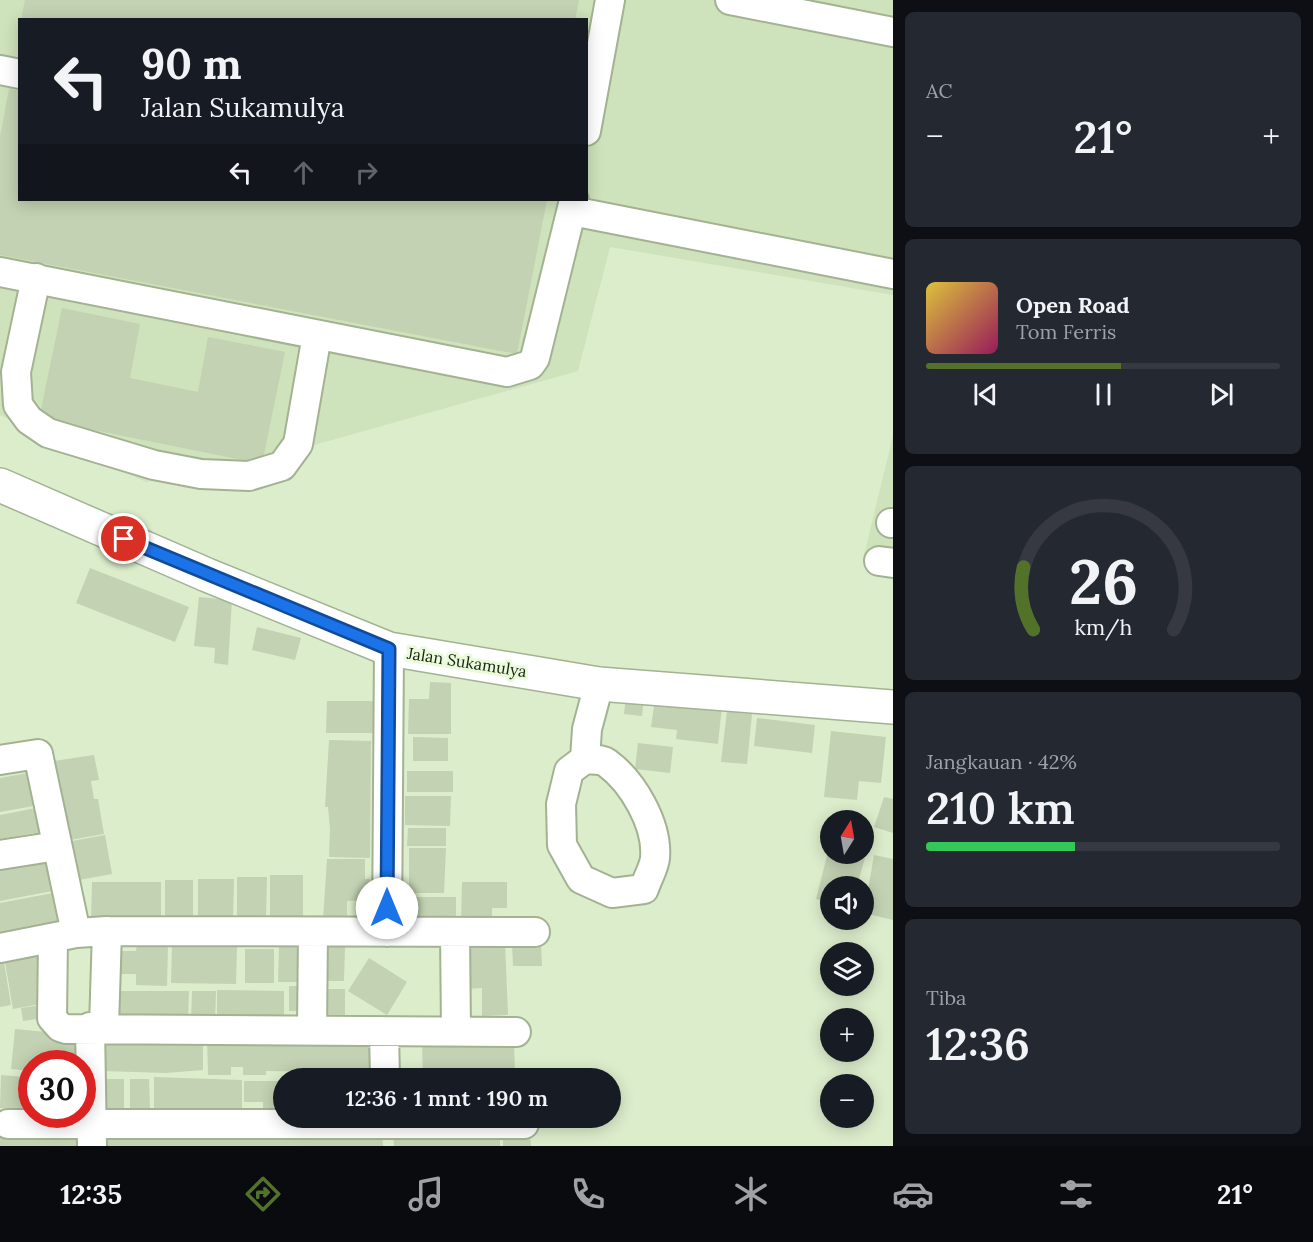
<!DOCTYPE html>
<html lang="id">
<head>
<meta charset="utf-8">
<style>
	body { margin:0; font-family:Lora,serif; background:#242831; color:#f1f3f6; height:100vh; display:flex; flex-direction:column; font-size:22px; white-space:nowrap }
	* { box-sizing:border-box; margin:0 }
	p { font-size:20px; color:#9ea1a6 }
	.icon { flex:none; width:33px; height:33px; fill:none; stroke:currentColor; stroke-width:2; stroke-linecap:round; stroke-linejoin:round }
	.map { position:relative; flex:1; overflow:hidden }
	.sheet { display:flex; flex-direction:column; gap:12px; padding:12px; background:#0d0f14; width:420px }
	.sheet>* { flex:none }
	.banner { position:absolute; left:18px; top:18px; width:570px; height:183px; border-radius:0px; box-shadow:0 3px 15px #0003; background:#171b24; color:#f1f3f6; overflow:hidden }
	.needle { width:39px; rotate:11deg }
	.tools { position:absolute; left:820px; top:810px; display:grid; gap:12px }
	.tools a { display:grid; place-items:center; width:54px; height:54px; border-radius:50%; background:#171b24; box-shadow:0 3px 15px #0003; font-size:30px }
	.speed { position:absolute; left:18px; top:1050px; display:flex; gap:12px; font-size:30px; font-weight:700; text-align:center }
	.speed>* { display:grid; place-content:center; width:78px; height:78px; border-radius:50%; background:#171b24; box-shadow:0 3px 15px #0003; line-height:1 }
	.speed .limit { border:9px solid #d22; background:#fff; color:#111 }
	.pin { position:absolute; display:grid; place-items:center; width:51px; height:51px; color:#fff; margin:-26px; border:3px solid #fff; border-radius:50%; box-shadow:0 2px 6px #0007 }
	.me { position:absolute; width:66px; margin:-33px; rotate:0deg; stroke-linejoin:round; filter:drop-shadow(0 0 4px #0008) }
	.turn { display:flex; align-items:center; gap:21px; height:126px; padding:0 24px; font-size:27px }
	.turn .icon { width:78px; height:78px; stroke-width:2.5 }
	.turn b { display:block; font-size:42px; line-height:51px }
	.lanes { display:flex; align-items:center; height:57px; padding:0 24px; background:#0003; justify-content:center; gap:30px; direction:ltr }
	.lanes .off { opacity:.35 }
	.big { font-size:45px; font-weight:600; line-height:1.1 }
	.sheet .card { flex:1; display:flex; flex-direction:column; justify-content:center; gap:9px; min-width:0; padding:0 21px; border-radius:9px; background:#242831 }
	.sheet .dial { align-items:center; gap:0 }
	.dial svg { height:156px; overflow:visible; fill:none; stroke:#363941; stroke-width:7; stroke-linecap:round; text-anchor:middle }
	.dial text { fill:#f1f3f6; stroke:none }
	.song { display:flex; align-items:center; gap:18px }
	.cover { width:72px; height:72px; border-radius:9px; background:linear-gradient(135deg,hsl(50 70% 55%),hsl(330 70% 35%)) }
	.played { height:6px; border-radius:3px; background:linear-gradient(90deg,#527229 55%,#363941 55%) }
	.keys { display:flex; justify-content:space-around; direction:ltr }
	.heat { display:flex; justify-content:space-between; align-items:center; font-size:33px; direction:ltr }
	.charge { height:9px; border-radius:4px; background:linear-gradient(90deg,#34c759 42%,#363941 0) }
	.trip { position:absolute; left:273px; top:1068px; width:348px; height:60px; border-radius:30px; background:#171b24; box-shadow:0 3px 15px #0003; font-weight:600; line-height:60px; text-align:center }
	.tabs { display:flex; height:96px; justify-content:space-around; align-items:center; background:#090b0e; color:#9ea1a6 }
	.tabs .icon { width:42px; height:42px }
	.tabs .active { color:#527229 }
	.tabs b { font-size:27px; color:#f1f3f6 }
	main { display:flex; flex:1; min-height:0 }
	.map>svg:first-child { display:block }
</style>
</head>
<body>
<main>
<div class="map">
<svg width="893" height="1146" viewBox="0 0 893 1146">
	<rect width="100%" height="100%" fill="#dcedcc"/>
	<path fill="#cee2bb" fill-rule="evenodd" d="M0 0H893V295L610 247 578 371 307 447 146 482 0 415ZM20 20H586V200H20Z
		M893 436V565L863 559Z"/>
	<path fill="#c2d2b2" d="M25 0H579L575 20H21Z
		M9 89 20 91V200H547L517 354 0 255V137Z
		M62 308 140 324 130 378 198 392 208 337 285 352 262 464 39 419Z
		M90 568 189 607 175 642 76 603Z
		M199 597 232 600 228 665 214 663 215 648 194 646Z
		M257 627 301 638 295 660 252 650Z
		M430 682 451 683V734H408L409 699H429Z
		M626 696 644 698 642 716 624 714Z
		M655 699 722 706 718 744 676 739 677 730 651 727Z
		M327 701H373V733H326Z
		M727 711 752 714 747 764 721 762Z
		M757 718 815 725 812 753 754 746Z
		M831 731 886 737 881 783 859 781 857 800 824 797Z
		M413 737 448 738V761H413Z
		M329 740 371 741 370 858 329 857 330 829 328 807H325Z
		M638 743 673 747 670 773 635 769Z
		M94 755 99 780 91 781 94 799H98L104 834 70 840 54 761Z
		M39 771 45 804 0 812V778Z
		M407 771H453V792H407Z
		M405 796H451L450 826 405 825Z
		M884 797 893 799V833L874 827Z
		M46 806 52 838 36 841 34 833 0 839V815Z
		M836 812 855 817 854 820H833Z
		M408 828H446V846H407Z
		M105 835 112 874 79 880 72 841Z
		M409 848H446L444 893H409Z
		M829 848 831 854H849L865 858 857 886H831V903L816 899Z
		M56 852 63 889 0 901V863Z
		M874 855 893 859V920L864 913Z
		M327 859H365V879H370V900L347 901V921L323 920Z
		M270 875H303V917H270Z
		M237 877H267L266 918H237Z
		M198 879H234L233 922 198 921Z
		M165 880H193V917H165Z
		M92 882H161V917L91 918Z
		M462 882H507V908H492V922L461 921Z
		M64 891 70 928 0 941V903Z
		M407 897H456V920L407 921Z
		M505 943 508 1015 482 1016V988L466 989 465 944Z
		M137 944H168L167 986 136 985V974H119V951H136Z
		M512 944H541L542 966H513Z
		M172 945 237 947 236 984 171 983Z
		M324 945 345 946 344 981H323Z
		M279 947H306L305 982H278Z
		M245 949H274V983H245Z
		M37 951 46 1003 13 1009 4 956Z
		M3 956 11 1005 0 1007V957Z
		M369 958 407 982 387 1015 348 991Z
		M289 986H306V1011H289Z
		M326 989H345V1018H326Z
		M217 990 284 991V1016L217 1015Z
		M119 991H189L188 1018 119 1017Z
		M192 991H216L215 1023H191Z
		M42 1005 45 1018 23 1021 21 1008Z
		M15 1029 89 1036 82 1064H32V1071L11 1069Z
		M207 1036 377 1041V1072L330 1069V1072L266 1071V1075H243V1067H231V1075H208Z
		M102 1038H203V1070L166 1073 103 1071Z
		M514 1041 515 1074 423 1076 422 1042Z
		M1 1075 26 1077 23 1110 0 1108Z
		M154 1077 242 1080V1110L154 1108Z
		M101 1079H124V1109H101Z
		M130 1079H149L150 1108 130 1109Z
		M244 1081H284V1111H263V1102H244Z
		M0 1129 86 1132V1146H0Z
		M101 1129 382 1132 383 1146H102Z
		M393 1131 500 1132V1146H394Z
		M530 1133 531 1146H503V1134Z"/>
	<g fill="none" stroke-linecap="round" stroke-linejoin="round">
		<g stroke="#a2b292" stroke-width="32">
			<path id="minor" d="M730 0 893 32
				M0 70 20 74
				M586 131 610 0
				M572 211 893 274
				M0 272 507 372 530 365 535 358 574 200
				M36 278 16 372 18 405 29 420 48 433 154 465 201 474 249 476 282 466 298 444 317 335
				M891 523H893
				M879 561 893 563
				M585 759C592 760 602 759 607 763 633 782 658 825 655 858 654 868 647 879 644 889L612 893 581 879 562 845 561 804 569 771 585 759 587 729 599 684
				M0 760 38 754 76 933
				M0 855 57 846
				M387 932 389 649
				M455 932 456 1031
				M53 939 52 1018 60 1027 66 1029 516 1032
				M0 948 76 933 107 931 535 932
				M90 1027 92 1146
				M104 1027 107 931
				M312 1030 313 932
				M384 1032 385 1078
				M8 1124H524"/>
		</g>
		<g stroke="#a2b292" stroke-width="36">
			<path id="major" d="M0 485 207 575 389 649 599 684 893 707"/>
		</g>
		<use href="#minor" stroke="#fff" stroke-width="28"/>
		<use href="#major" stroke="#fff" stroke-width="33"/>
	</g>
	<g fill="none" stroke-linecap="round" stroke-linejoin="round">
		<g stroke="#114b97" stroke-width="15">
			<path id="route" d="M124 539 389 649 387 908"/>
		</g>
		<use href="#route" stroke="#1a73e8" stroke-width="10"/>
	</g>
	<g text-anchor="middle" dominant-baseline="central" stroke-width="6" stroke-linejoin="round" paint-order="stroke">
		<g font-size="16" fill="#1b2115" stroke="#e9fbd9">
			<text transform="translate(467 662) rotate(9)">Jalan Sukamulya</text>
		</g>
	</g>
</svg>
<div class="tools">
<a><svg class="needle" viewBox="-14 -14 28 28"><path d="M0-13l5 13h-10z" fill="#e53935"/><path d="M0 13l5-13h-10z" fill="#9ea1a6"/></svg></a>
<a><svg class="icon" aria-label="sound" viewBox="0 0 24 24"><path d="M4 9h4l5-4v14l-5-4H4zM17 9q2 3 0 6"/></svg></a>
<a><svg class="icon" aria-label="layers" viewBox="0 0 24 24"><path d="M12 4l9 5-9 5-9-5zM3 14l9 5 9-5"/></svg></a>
<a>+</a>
<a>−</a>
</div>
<div class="speed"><div class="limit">30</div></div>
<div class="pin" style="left:124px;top:539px;background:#d93025"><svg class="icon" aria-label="arrive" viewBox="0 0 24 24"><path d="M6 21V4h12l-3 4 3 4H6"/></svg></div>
<svg class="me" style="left:387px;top:908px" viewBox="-20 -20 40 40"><circle r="19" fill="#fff"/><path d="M0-13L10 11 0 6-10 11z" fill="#1a73e8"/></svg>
<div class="trip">12:36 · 1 mnt · 190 m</div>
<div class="banner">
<div class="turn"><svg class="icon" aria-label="left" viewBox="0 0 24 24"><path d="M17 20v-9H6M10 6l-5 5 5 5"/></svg><div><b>90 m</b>Jalan Sukamulya</div></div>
<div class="lanes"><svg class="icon" aria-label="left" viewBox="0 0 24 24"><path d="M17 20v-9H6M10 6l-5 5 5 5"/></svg><svg class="icon off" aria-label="ahead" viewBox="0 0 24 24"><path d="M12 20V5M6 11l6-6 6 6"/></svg><svg class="icon off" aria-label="right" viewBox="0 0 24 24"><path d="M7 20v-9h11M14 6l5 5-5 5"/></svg></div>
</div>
</div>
<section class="sheet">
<div class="card"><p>AC</p>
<div class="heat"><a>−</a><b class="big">21°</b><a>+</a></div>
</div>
<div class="card">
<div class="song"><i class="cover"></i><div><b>Open Road</b><p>Tom Ferris</p></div></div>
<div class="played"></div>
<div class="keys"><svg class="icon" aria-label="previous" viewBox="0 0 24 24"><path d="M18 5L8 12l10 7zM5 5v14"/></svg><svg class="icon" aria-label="pause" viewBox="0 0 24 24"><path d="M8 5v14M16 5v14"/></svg><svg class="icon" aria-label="next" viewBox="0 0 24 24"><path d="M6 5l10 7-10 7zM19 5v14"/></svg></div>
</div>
<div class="card dial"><svg viewBox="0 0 100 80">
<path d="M14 69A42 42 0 1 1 86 69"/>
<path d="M14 69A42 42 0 0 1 9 37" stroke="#527229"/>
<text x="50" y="56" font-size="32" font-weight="700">26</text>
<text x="50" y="72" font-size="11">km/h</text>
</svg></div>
<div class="card"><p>Jangkauan · 42%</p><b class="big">210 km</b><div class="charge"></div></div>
<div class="card"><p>Tiba</p><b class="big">12:36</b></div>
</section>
</main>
<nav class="tabs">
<b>12:35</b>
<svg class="icon active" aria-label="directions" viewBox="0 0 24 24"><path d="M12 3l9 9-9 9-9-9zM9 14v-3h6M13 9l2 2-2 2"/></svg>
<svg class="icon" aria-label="music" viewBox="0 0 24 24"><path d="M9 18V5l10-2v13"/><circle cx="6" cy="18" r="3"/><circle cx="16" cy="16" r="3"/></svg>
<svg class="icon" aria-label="phone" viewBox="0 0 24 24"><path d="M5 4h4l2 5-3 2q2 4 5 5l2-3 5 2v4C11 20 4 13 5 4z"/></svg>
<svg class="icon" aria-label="climate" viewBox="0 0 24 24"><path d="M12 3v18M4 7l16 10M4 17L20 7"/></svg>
<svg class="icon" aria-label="car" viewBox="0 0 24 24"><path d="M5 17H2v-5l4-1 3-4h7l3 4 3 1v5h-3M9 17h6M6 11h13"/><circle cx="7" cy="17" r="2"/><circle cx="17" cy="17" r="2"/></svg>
<svg class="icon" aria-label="filters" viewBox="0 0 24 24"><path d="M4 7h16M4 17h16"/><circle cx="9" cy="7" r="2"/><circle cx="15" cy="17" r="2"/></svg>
<b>21°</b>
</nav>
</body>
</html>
